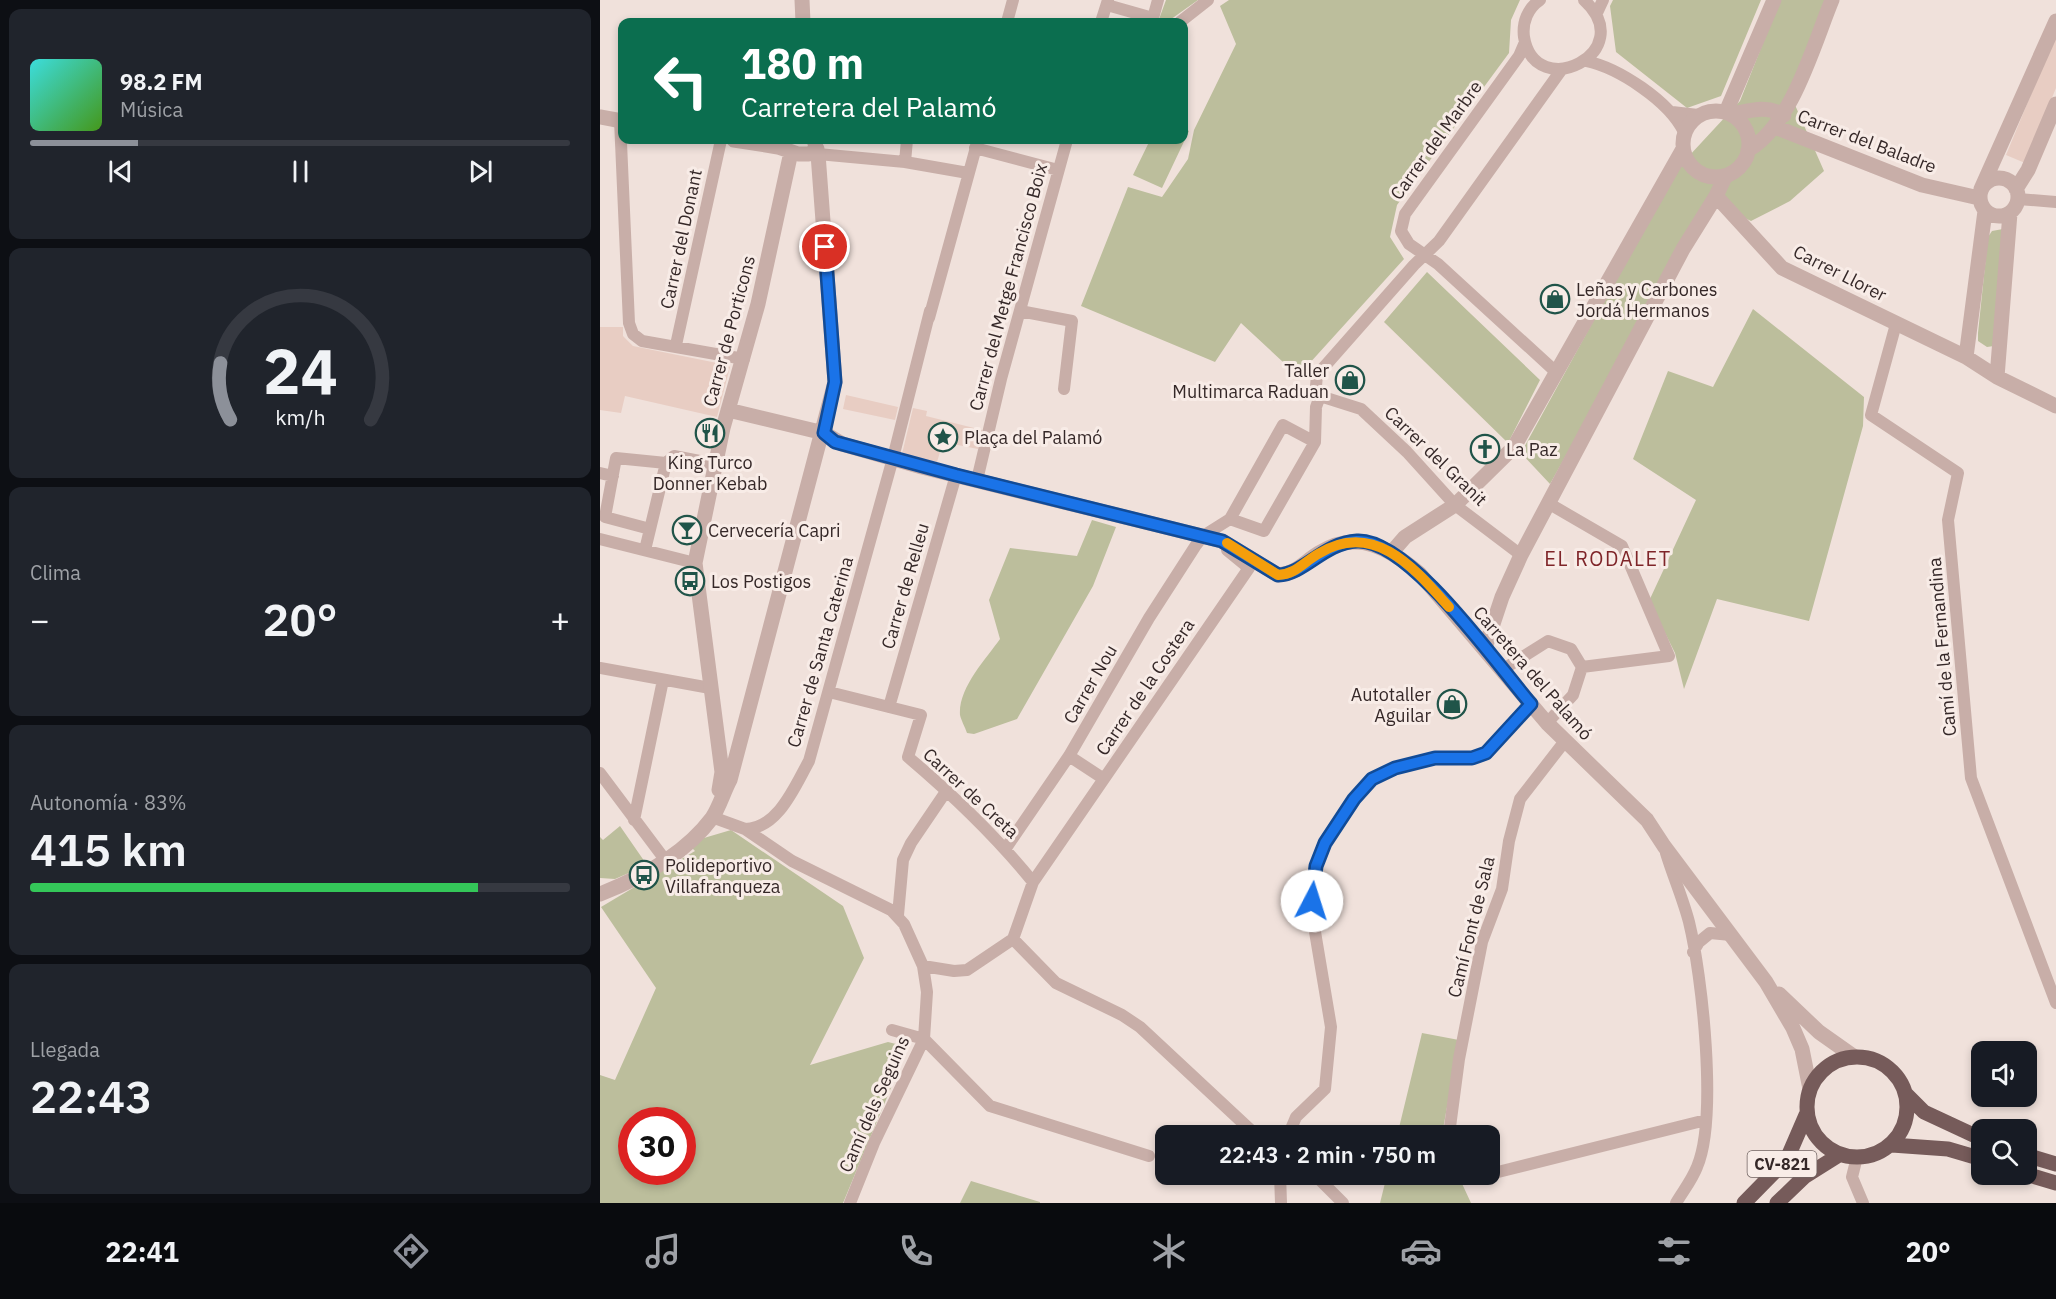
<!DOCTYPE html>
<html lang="es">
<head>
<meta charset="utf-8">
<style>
	body { margin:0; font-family:"IBM Plex Sans",sans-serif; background:#20242c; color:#f1f3f6; height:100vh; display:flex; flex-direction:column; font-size:22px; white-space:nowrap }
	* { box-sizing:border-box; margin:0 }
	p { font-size:20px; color:#9ea1a6 }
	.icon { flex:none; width:33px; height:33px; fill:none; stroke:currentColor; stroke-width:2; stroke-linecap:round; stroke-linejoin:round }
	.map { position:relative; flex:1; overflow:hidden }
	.side { display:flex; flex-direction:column; gap:9px; padding:9px; background:#0d0f14; width:600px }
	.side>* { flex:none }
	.guide { position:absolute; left:18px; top:18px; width:570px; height:126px; border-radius:12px; box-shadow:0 3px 9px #0003; background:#0b6e4f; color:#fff; overflow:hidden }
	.tools { position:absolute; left:1371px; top:1041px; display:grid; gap:12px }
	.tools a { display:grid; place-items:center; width:66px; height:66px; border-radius:12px; background:#171b24; box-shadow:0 3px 9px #0003; font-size:30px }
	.speed { position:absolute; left:18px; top:1107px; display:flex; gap:12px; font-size:30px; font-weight:700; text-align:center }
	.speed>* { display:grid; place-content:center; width:78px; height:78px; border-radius:50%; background:#171b24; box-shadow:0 3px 9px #0003; line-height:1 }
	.speed .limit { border:9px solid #d22; background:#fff; color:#111 }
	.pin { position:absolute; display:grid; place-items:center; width:51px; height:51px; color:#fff; margin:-26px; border:3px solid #fff; border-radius:50%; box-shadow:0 2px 6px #0007 }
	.me { position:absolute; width:66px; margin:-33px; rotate:5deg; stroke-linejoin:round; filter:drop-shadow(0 0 4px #0008) }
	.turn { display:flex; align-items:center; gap:21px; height:126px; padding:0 24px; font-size:27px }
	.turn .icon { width:78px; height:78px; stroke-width:2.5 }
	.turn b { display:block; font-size:42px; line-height:51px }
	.big { font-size:45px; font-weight:600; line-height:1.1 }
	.side .widget { flex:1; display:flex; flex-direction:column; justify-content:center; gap:9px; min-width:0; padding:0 21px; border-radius:12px; background:#20242c }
	.side .dial { align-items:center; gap:0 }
	.dial svg { height:156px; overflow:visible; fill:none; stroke:#363941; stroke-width:7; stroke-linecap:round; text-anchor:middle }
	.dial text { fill:#f1f3f6; stroke:none }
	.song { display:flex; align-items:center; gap:18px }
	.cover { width:72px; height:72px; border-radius:9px; background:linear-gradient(135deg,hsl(180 70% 55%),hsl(100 70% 35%)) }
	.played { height:6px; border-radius:3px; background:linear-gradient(90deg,#8c9099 20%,#363941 20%) }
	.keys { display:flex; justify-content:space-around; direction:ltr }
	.heat { display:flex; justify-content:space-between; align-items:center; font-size:33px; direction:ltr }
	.charge { height:9px; border-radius:4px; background:linear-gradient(90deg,#34c759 83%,#363941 0) }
	.trip { position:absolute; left:555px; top:1125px; width:345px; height:60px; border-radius:12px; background:#171b24; box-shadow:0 3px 9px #0003; font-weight:600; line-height:60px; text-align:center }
	.menu { display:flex; height:96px; justify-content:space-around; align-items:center; background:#090b0e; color:#9ea1a6 }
	.menu .icon { width:42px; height:42px }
	.menu .selected { color:#8c9099 }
	.menu b { font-size:27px; color:#f1f3f6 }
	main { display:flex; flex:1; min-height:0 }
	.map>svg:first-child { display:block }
</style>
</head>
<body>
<main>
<section class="side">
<div class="widget">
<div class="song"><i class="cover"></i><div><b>98.2 FM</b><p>Música</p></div></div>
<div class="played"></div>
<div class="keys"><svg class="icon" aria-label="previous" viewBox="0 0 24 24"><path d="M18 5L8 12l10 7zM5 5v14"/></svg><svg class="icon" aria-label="pause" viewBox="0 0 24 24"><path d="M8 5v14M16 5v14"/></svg><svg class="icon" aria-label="next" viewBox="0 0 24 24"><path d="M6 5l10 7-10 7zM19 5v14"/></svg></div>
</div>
<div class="widget dial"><svg viewBox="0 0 100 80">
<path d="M14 69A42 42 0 1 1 86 69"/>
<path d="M14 69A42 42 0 0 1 9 40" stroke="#8c9099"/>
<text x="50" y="56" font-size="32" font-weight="700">24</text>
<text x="50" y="72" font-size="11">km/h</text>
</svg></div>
<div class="widget"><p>Clima</p>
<div class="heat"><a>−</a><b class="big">20°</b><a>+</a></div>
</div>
<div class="widget"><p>Autonomía · 83%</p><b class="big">415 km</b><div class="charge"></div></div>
<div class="widget"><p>Llegada</p><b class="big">22:43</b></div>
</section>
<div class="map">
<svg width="1456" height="1203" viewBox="0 0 1456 1203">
	<rect width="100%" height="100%" fill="#f0e1db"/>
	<path fill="#bcbe9c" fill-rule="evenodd" d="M566 0H598L567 22H558Z
		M629 0H920L911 20 909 53 797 205 790 237 804 259 698 376 641 323 615 362 481 306 528 187 562 197 588 159 594 130 636 44 620 6Z
		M1013 0H1161L1121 96 1087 108 1016 52 1010 6Z
		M1180 0H1236L1195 105 1224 171 1190 201 1151 221 1108 201 950 484 921 453 1076 170 1140 101Z
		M584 128 589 131 562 188 533 175 550 140H584Z
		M1403 229 1394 346 1387 347 1378 341V333L1388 237 1392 231Z
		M827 272 940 380 908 443 784 322Z
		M1153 309 1264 397 1263 426 1209 621 1117 599 1084 689 1075 653 1049 601 1096 500 1033 459 1068 371 1113 387Z
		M492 520 516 527 493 586 417 719 374 734 367 733C365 727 361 720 360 715 358 688 386 659 400 639L389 600 410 548 477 556Z
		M20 826 47 865 15 879 0 878V837L3 840Z
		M131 830 243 906 264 958 210 1065 288 1042 308 1047 243 1203H0V1075L15 1080 56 988 1 907 95 851 87 843ZM32 1120H82V1172H32Z
		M822 1033 859 1040 842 1135 797 1136Z
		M787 1175H858L871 1203H780Z
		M371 1181 440 1202V1203H360Z"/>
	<path fill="#e8cdc3" d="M1454 39 1456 40V88L1425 163 1406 155Z
		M0 327H23V336L33 346 127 365 130 367 117 417 25 396 21 413 0 410Z
		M246 395 298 407 295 420 243 409Z
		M313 408 327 411 326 416 382 430 378 449 343 442 337 462 302 454Z"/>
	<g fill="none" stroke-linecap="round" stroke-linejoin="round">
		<path stroke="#c8aea8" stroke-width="12" d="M940 0C928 8 922 22 924 37 935 104 1041 52 984 0
			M507 5 553 18 558 0
			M996 15 1003 0
			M407 22 413 0
			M501 22 508 0
			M580 22 608 0
			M925 42 919 56 805 214 801 231 809 244 838 264 956 372
			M986 61C1019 68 1069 101 1084 132
			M1072 112 1098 115
			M20 120 29 323 33 334 42 341 144 359
			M375 148 458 170
			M218 154 305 162 368 173
			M305 162 307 140
			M1418 199 1456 202
			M420 311 472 321 464 389
			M329 318 378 140
			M1296 324 1271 415 1358 473 1348 520 1371 778 1456 1003
			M76 345 121 140
			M720 396 716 386 717 375 814 265 839 241 962 69
			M720 396 761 409 807 452 855 505 921 555
			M0 473 13 476
			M377 480 401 379 467 140
			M948 503 1022 546 1069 656 982 667
			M630 519 683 425 715 442
			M50 529 5 517 16 458 66 463 74 456 115 464
			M0 539 95 563
			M45 550 66 463
			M0 668 110 688
			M902 670 948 641 971 649 982 667 973 695 947 723
			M229 692 321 715 308 757C354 796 395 835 433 882
			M289 707 356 475
			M469 756 504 779
			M0 773 66 861
			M112 817 145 829 192 861 291 910 304 924 323 966 327 992 324 1039 274 1143 250 1203
			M34 820 63 680
			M145 829C178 829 195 786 209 761L293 458 330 311
			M406 848 469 756 549 618 596 545 603 536 630 519 664 531 715 442 716 407 720 396
			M1066 853C1073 876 1083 899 1089 922 1102 975 1118 1118 1097 1167 1092 1180 1083 1191 1076 1203
			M298 915 303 860 311 843 347 790
			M413 939 456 983 522 1015 540 1027 657 1136
			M1093 952 1099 942 1110 933 1131 935
			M323 966 354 971 367 970 413 939 433 882 649 568 627 550
			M292 1030 324 1039
			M324 1039 390 1106 549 1156
			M688 1136 696 1117 725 1089 731 1027 712 914 716 866 725 843 754 799 772 779 795 768 835 757 872 758 886 754 931 704
			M854 1136 850 1127 859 1059 882 942 902 889 909 841 920 799 965 741
			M1257 1157 1252 1177 1263 1203
			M680 1174 681 1203
			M714 1174 743 1203
			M890 1174 1106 1120"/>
		<path stroke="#c8aea8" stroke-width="15" d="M202 0 203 22
			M1083 144a33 33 0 1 1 66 0a33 33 0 1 1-66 0Z
			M1126 112 1174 0
			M1132 114C1152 110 1166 105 1184 115
			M0 117 22 121
			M1175 127 1322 185 1379 198
			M134 140 178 147 198 154H209L217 149
			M1148 150C1192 125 1213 46 1232 0
			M1380 197a19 19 0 1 1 38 0a19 19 0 1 1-38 0Z
			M1381 189 1456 21
			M1416 189 1428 170 1456 104
			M1116 196 1182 268 1366 357 1397 377 1456 406
			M1366 357 1385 211
			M1397 377 1410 213
			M128 410 224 433 242 444 322 467 622 541 678 575C696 574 704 562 719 553 758 529 789 548 820 574L947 723 1047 820 1064 846 1166 982 1193 1028 1202 1049 1210 1089
			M792 552 805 537 855 505 914 447 1083 149
			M885 648 902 597 921 555 1083 249 1116 196 1125 177
			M119 790 122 772 95 563 123 428 158 304 191 152
			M0 894C41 878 85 854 112 818 119 808 124 791 130 780L235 382 218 154 214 140
			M1179 994 1219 1032 1253 1056"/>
		<path stroke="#765b5a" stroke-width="15" d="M1207 1107a50 50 0 1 1 100 0a50 50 0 1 1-100 0Z
			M1306 1094 1324 1112 1382 1139
			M1292 1145 1348 1149 1382 1159
			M1426 1155 1456 1164
			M1426 1174 1456 1183
			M1144 1203 1187 1159 1206 1115
			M1177 1203 1204 1177 1239 1155"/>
	</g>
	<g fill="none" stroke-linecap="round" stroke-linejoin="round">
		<g stroke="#114b97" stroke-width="15">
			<path id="route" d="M225 247 235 382 224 433 235 442 356 475 622 541 678 575C705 574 723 543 757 541 809 538 898 666 931 704L886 753 872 758H835L795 768 772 779 754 799 725 843 716 866 712 901"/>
		</g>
		<use href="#route" stroke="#1a73e8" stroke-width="10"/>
		<path stroke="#f59e0b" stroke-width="10" d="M627 543 678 575C696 574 704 562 718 554 774 519 815 569 849 607"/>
	</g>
	<defs>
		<g id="shop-ring" transform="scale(1.5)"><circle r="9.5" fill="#f8ece7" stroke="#205449" stroke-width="1.5"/><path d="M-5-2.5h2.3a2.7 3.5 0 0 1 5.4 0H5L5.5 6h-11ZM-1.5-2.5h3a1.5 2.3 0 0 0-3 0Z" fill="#205449"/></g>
		<g id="restaurant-ring" transform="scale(1.5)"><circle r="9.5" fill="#f8ece7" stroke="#205449" stroke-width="1.5"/><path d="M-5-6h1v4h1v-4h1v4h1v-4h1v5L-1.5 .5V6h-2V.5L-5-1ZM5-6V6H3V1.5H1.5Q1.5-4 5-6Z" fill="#205449"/></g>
		<g id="sight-ring" transform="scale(1.5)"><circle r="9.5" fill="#f8ece7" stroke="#205449" stroke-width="1.5"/><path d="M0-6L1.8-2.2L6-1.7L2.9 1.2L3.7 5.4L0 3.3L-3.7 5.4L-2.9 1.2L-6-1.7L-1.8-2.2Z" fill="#205449"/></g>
		<g id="church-ring" transform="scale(1.5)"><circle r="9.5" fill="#f8ece7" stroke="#205449" stroke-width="1.5"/><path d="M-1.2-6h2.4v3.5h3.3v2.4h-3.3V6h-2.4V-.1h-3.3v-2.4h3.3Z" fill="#205449"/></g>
		<g id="bar-ring" transform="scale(1.5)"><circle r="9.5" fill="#f8ece7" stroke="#205449" stroke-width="1.5"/><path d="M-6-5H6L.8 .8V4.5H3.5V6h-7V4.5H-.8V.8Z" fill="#205449"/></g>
		<g id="bus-ring" transform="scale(1.5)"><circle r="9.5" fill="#f8ece7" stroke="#205449" stroke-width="1.5"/><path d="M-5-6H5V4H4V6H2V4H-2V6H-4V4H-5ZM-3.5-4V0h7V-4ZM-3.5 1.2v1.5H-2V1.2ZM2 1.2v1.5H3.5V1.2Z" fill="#205449"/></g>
	</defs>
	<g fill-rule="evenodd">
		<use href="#shop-ring" x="955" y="299"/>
		<use href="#shop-ring" x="750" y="380"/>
		<use href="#restaurant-ring" x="110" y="433"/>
		<use href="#sight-ring" x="343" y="437"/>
		<use href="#church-ring" x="885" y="449"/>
		<use href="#bar-ring" x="87" y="530"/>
		<use href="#bus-ring" x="90" y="581"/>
		<use href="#shop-ring" x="852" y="704"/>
		<use href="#bus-ring" x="44" y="875"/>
	</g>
	<g text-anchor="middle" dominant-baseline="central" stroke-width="6" stroke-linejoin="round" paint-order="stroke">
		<rect fill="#f8ece7" stroke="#706361" stroke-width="1.5" x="1147.5" y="1151" width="69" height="26" rx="4.5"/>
		<g font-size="16" font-weight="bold" fill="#352828">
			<text x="1182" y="1164">CV-821</text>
		</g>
		<g font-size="18" fill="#352828" stroke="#f8ece7">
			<text transform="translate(836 140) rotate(-54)">Carrer del Marbre</text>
			<text transform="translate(1267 141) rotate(21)">Carrer del Baladre</text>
			<text transform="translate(81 239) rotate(-78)">Carrer del Donant</text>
			<text transform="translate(1240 273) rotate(27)">Carrer Llorer</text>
			<text transform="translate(408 287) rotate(-75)">Carrer del Metge Francisco Boix</text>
			<text transform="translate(129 331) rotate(-75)">Carrer de Porticons</text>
			<text transform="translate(836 456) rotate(44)">Carrer del Granit</text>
			<text transform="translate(305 586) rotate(-74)">Carrer de Relleu</text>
			<text transform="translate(1342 647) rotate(-95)">Camí de la Fernandina</text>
			<text transform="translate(220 652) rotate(-74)">Carrer de Santa Caterina</text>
			<text transform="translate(933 673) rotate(49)">Carretera del Palamó</text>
			<text transform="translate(490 684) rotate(-60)">Carrer Nou</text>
			<text transform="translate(545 687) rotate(-56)">Carrer de la Costera</text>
			<text transform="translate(371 793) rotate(43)">Carrer de Creta</text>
			<text transform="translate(871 927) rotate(-76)">Camí Font de Sala</text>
			<text transform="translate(274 1104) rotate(-66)">Camí dels Seguins</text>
		</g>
		<g font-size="18" fill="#352828" stroke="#f8ece7" text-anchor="start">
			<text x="976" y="289">Leñas y Carbones<tspan x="976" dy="21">Jordá Hermanos</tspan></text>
			<text x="729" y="370" text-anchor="end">Taller<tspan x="729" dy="21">Multimarca Raduan</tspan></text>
			<text x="364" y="437">Plaça del Palamó</text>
			<text x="906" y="449">La Paz</text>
			<text x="110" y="462" text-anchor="middle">King Turco<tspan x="110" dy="21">Donner Kebab</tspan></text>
			<text x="108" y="530">Cervecería Capri</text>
			<text x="111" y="581">Los Postigos</text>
			<text x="831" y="694" text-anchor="end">Autotaller<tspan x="831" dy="21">Aguilar</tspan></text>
			<text x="65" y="865">Polideportivo<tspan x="65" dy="21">Villafranqueza</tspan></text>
		</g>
		<g font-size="20" letter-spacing="1.5" fill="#7f2529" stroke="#f8ece7">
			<text x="1008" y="558">EL RODALET</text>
		</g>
	</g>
</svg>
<div class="tools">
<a><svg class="icon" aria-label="sound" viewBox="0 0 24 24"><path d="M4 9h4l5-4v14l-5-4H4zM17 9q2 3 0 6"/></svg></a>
<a><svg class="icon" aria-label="search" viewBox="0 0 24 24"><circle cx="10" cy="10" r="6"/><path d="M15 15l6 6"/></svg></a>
</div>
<div class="speed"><div class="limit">30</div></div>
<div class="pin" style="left:225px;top:247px;background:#d93025"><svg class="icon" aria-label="arrive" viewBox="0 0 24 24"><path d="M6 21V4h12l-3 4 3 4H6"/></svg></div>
<svg class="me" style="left:712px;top:901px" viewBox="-20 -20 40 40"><circle r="19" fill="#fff"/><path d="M0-13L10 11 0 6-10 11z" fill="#1a73e8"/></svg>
<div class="trip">22:43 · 2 min · 750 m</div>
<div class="guide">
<div class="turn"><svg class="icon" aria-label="left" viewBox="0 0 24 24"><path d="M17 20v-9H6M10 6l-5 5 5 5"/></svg><div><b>180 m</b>Carretera del Palamó</div></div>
</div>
</div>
</main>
<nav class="menu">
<b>22:41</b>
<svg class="icon selected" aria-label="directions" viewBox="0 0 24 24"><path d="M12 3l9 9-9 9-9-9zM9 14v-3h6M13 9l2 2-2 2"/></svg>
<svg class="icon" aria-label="music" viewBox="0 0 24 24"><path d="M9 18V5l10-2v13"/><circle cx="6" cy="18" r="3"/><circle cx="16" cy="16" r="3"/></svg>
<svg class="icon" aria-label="phone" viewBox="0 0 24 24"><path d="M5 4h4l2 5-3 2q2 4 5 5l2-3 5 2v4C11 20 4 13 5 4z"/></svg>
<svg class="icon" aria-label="climate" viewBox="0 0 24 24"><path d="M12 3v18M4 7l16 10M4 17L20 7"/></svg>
<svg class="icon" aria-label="car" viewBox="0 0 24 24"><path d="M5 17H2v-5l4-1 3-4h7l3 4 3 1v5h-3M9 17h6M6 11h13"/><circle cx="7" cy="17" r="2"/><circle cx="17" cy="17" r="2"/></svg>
<svg class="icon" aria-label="filters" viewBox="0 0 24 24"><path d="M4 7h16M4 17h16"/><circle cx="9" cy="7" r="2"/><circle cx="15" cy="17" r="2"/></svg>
<b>20°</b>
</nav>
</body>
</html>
